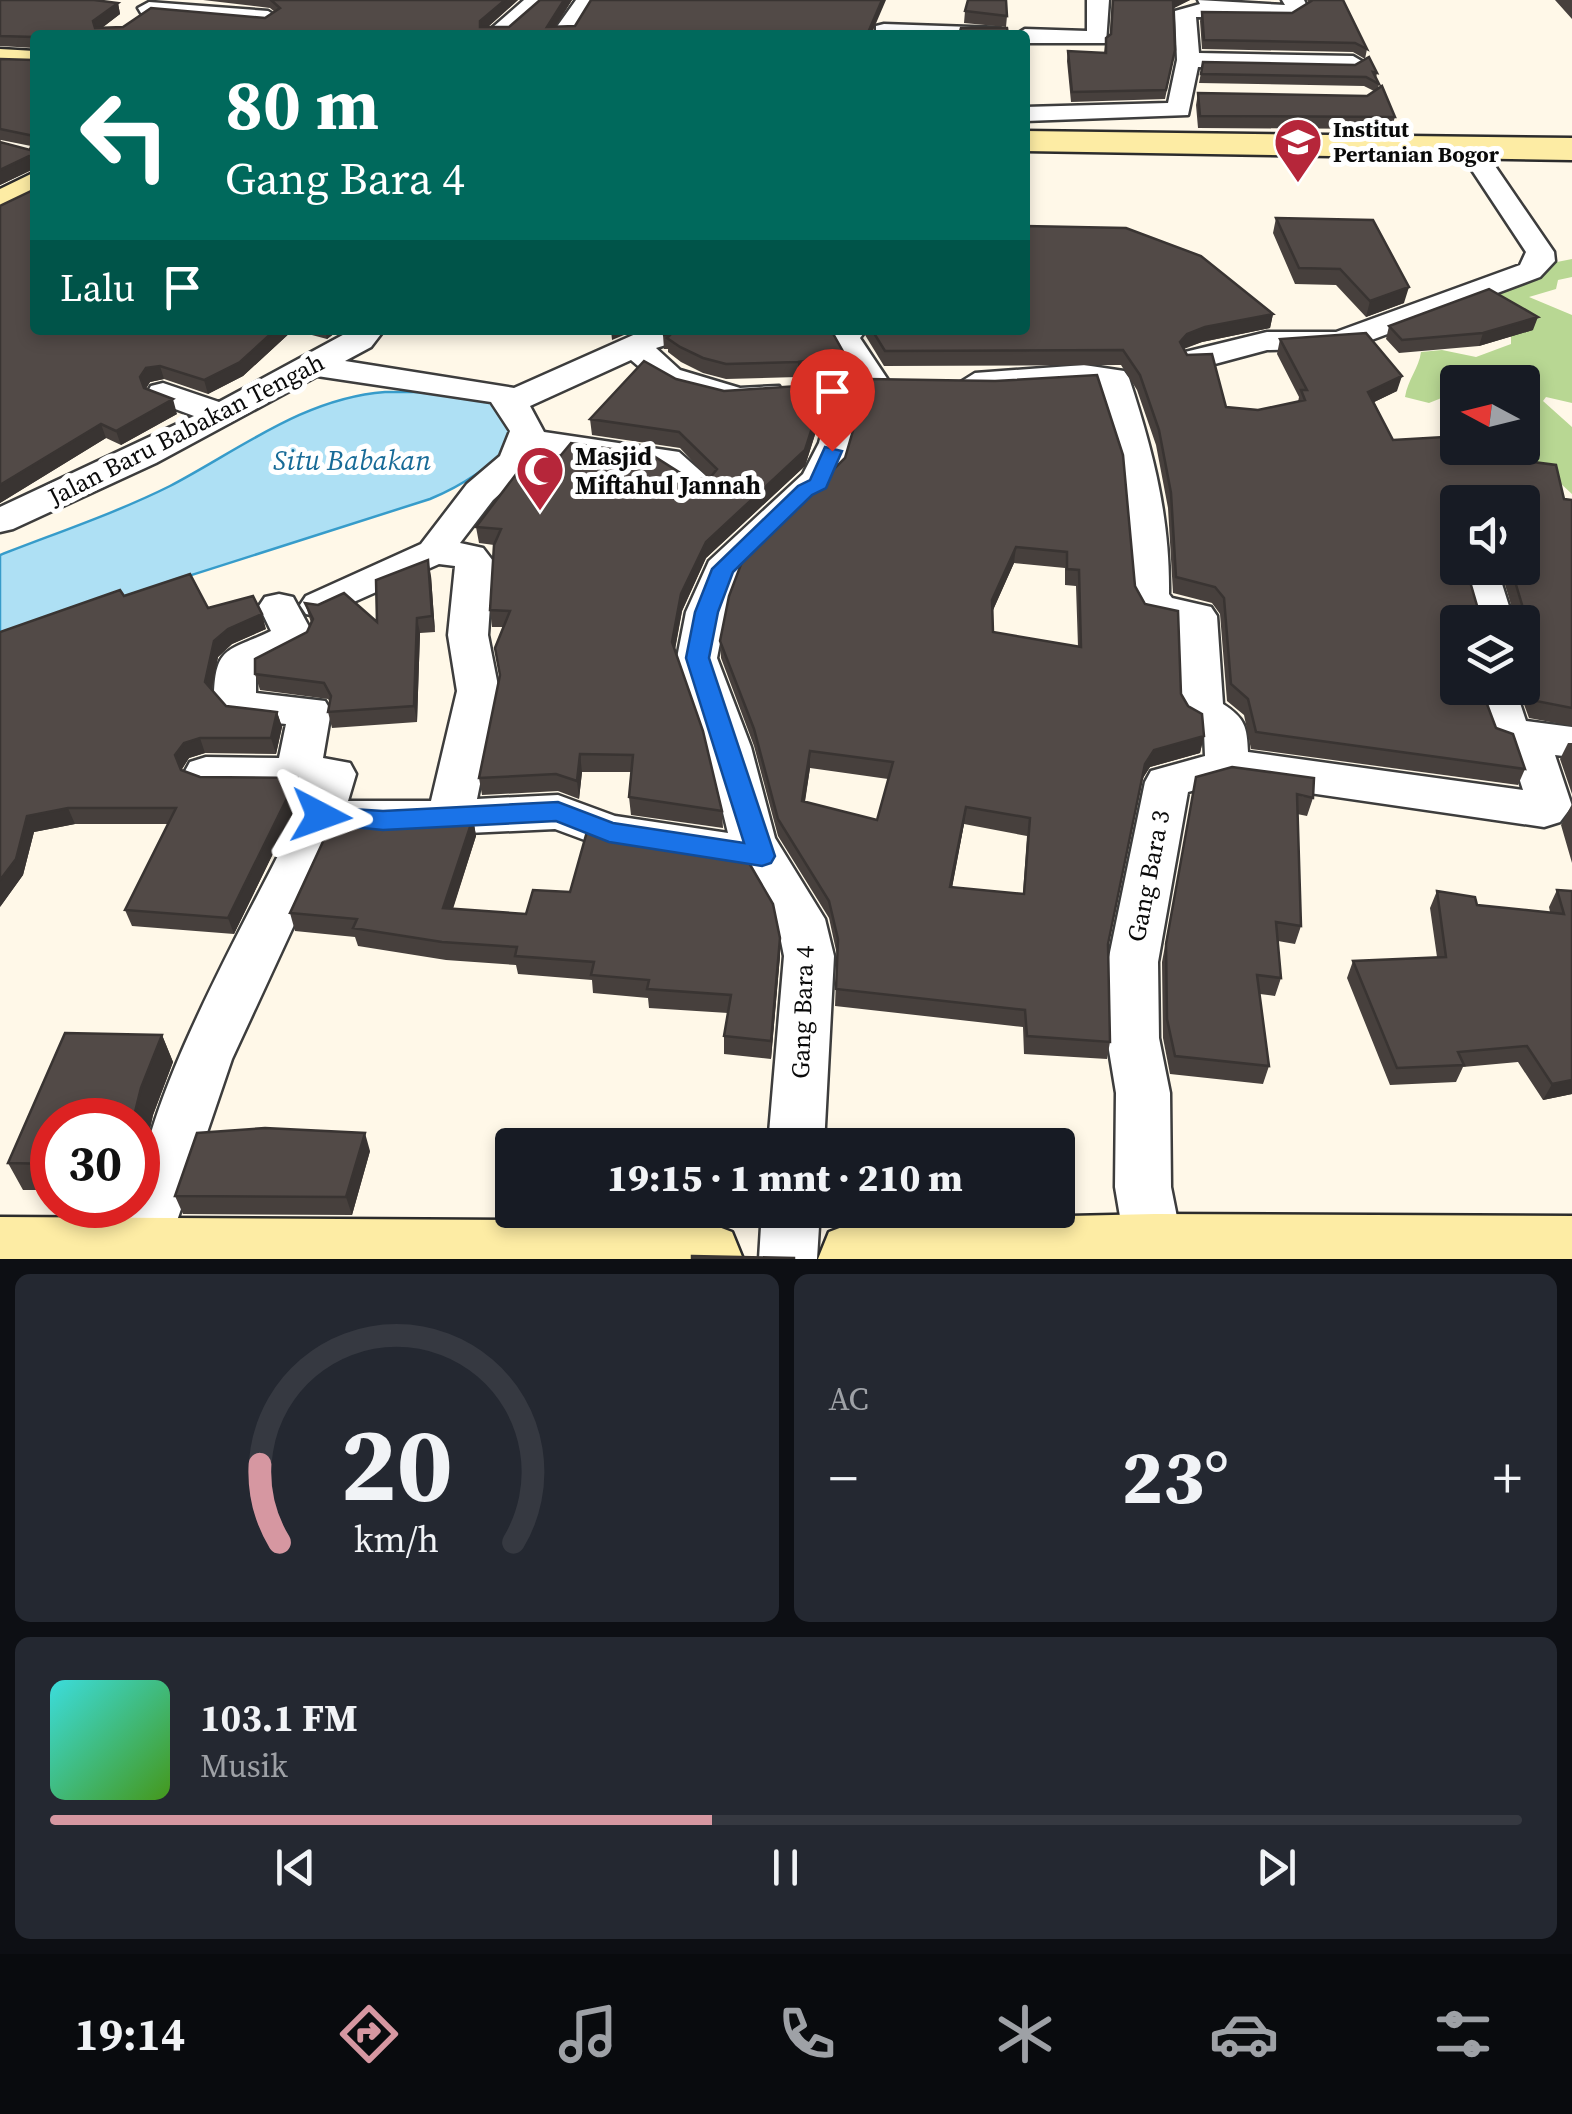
<!DOCTYPE html>
<html lang="id">
<head>
<meta charset="utf-8">
<style>
	body { margin:0; font-family:"Source Serif 4",serif; background:#242831; color:#f1f3f6; height:100vh; display:flex; flex-direction:column; font-size:38px; white-space:nowrap }
	* { box-sizing:border-box; margin:0 }
	p { font-size:32px; color:#9ea1a6 }
	.icon { flex:none; width:55px; height:55px; fill:none; stroke:currentColor; stroke-width:2; stroke-linecap:round; stroke-linejoin:round }
	.map { position:relative; height:1259px; overflow:hidden }
	.side { display:flex; flex-direction:column; gap:15px; padding:15px; background:#0d0f14; flex:1 }
	.side>* { flex:none }
	.guide { position:absolute; left:30px; top:30px; width:1000px; height:305px; border-radius:10px; box-shadow:0 5px 15px #0003; background:#00695c; color:#fff; overflow:hidden }
	.needle { width:65px; rotate:277deg }
	.tools { position:absolute; left:1440px; top:365px; display:grid; gap:20px }
	.tools a { display:grid; place-items:center; width:100px; height:100px; border-radius:10px; background:#171b24; box-shadow:0 5px 15px #0003; font-size:50px }
	.speed { position:absolute; left:30px; top:1098px; display:flex; gap:20px; font-size:50px; font-weight:700; text-align:center }
	.speed>* { display:grid; place-content:center; width:130px; height:130px; border-radius:50%; background:#171b24; box-shadow:0 5px 15px #0003; line-height:1 }
	.speed .limit { border:15px solid #d22; background:#fff; color:#111 }
	.pin { position:absolute; display:grid; place-items:center; width:85px; height:85px; color:#fff; margin:-102px -42px; border-radius:50% 50% 50% 0; rotate:-45deg; box-shadow:0 0 10px #0007 }
	.pin .icon { rotate:45deg }
	.me { position:absolute; width:110px; margin:-55px; rotate:94deg; stroke-linejoin:round; filter:drop-shadow(0 0 8px #0008) }
	.turn { display:flex; align-items:center; gap:35px; height:210px; padding:0 30px; font-size:45px }
	.turn .icon { width:130px; height:130px; stroke-width:2.5 }
	.turn b { display:block; font-size:70px; line-height:85px }
	.then { display:flex; align-items:center; height:95px; padding:0 30px; background:#0003; gap:20px; font-size:38px }
	.big { font-size:75px; font-weight:800; line-height:1.1 }
	.side .card { flex:1; display:flex; flex-direction:column; justify-content:center; gap:15px; min-width:0; padding:0 35px; border-radius:15px; background:#242831 }
	.side .dial { align-items:center; gap:0 }
	.dial svg { height:260px; overflow:visible; fill:none; stroke:#363941; stroke-width:7; stroke-linecap:round; text-anchor:middle }
	.dial text { fill:#f1f3f6; stroke:none }
	.song { display:flex; align-items:center; gap:30px }
	.cover { width:120px; height:120px; border-radius:15px; background:linear-gradient(135deg,hsl(180 70% 55%),hsl(100 70% 35%)) }
	.played { height:10px; border-radius:5px; background:linear-gradient(90deg,#d697a1 45%,#363941 45%) }
	.keys { display:flex; justify-content:space-around; direction:ltr }
	.heat { display:flex; justify-content:space-between; align-items:center; font-size:55px; direction:ltr }
	.side .tiles { flex:1; display:grid; gap:15px; grid-template-columns:1fr 1fr }
	.card:last-child { grid-column:span 2 }
	.trip { position:absolute; left:495px; top:1128px; width:580px; height:100px; border-radius:10px; background:#171b24; box-shadow:0 5px 15px #0003; font-weight:800; line-height:100px; text-align:center }
	.tabs { display:flex; height:160px; justify-content:space-around; align-items:center; background:#090b0e; color:#9ea1a6 }
	.tabs .icon { width:70px; height:70px }
	.tabs .selected { color:#d697a1 }
	.tabs b { font-size:45px; color:#f1f3f6 }
	.map>svg:first-child { display:block }
</style>
</head>
<body>
<div class="map">
<svg width="1572" height="1259" viewBox="0 0 1572 1259">
	<rect width="100%" height="100%" fill="#fff8e8"/>
	<path fill="#b8d793" d="M1572 259V277L1558 280 1556 289 1529 297 1572 315V403L1546 397 1543 401 1572 427V494L1533 458 1512 461 1507 454 1511 448H1522V382H1473L1460 377 1447 382 1444 397 1429 403 1405 397C1408 379 1419 368 1421 352L1442 350 1476 357 1511 344V334L1471 304 1552 263Z"/>
	<path fill="#aee0f4" stroke="#379cca" stroke-width="2.5" d="M385 392H435L503 402C505 411 512 425 511 434 508 461 452 490 430 499L0 636V555C56 533 116 513 170 486 239 450 304 398 385 392Z"/>
	<g fill="none" stroke-linecap="round" stroke-linejoin="round">
		<g stroke="#3d3d3d" stroke-width="5">
			<path id="street" d="M524 0H548L508 35H484Z
				M576 0H598L573 35H551Z
				M1087 0H1109L1106 43H1025V35H1015L1025 29 1087 31Z
				M1198 0 1285 5 1282 0H1304L1309 10 1290 18 1196 17 1199 53 1353 56 1365 63 1353 70 1198 67 1188 115 1025 121V107L1168 103 1177 60 1175 11 1200 4Z
				M149 2 268 11 279 18 268 25 141 13 138 8Z
				M884 24 1000 28 1011 35H876V26Z
				M1471 141 1480 144 1554 252 1555 261 1540 277 1350 348 1267 350 1196 369 1185 366 1180 359 1185 352 1267 332H1336L1520 265 1526 252 1458 149Z
				M352 330H384L371 347 345 361 514 388 640 332 697 330 692 337 656 348 680 370 740 388 779 386 783 393 779 400C725 413 671 396 631 360L530 406 544 432 679 452 714 483 709 491C680 498 677 476 654 468 619 456 574 457 537 452L528 468 493 500 460 543 483 548 493 561 488 635 499 691 477 799 558 795 615 816 728 833 707 747 677 658 686 612 709 561 803 474 819 443 834 383 838 376 851 373 823 330H860L863 334 860 338 888 380 884 387 865 391 842 471 740 573 726 612 717 658 751 747 775 838 825 919 834 956 824 1145H768L784 956 777 921 748 871 609 849 555 829 383 837 336 834 232 1059 164 1259H110L108 1253 125 1205H138C138 1106 252 911 298 816L307 790 206 789 190 784 184 773 190 762 206 757 279 758 286 724 231 718 214 698C215 645 228 652 271 631L259 606 265 597 279 594 293 597 314 636 308 645 256 672V693L325 701 331 711 323 758 350 763 356 774 348 801H431L457 691 448 635 455 566 439 564 320 617 306 614 300 605 306 596 421 544 467 484 500 456 510 431 491 402 317 376 156 463 13 529 0 532V507L194 416 151 400 147 393 151 386 163 383 219 402Z
				M1084 365 1124 371 1129 378C1153 451 1170 517 1169 594L1172 598 1211 607 1217 616 1223 704C1245 718 1247 727 1248 752L1523 790 1509 747 1493 743 1473 688H1515L1526 721 1572 727V757L1555 755 1572 806 1560 822 1544 827 1227 781 1188 792 1158 962 1159 1038 1170 1093 1171 1187 1184 1252 1181 1259H1129L1126 1252 1115 1187 1116 1093 1107 1038 1108 962 1145 782 1151 771 1205 756 1204 732 1181 711 1178 625 1143 617C1121 583 1133 513 1124 470 1118 442 1107 414 1099 386L975 393 959 383 975 373Z
				M1459 568H1497L1514 622H1474Z
				M762 1210H820L817 1259H759Z"/>
		</g>
		<g stroke="#2c2c2c" stroke-width="5">
			<path id="secondary" d="M0 49 35 51V69L0 67Z
				M1025 131 1572 138V160L1025 151Z
				M35 172V199L0 217V189Z
				M1155 1214 1572 1216V1259H818L829 1232 858 1221Z
				M0 1217 703 1221 732 1232 743 1259H0Z"/>
		</g>
		<use href="#street" fill="#fff" fill-rule="evenodd"/>
		<use href="#secondary" fill="#fdeca4" fill-rule="evenodd"/>
	</g>
	<path fill="#47403d" fill-rule="evenodd" d="M0 0 118 3 120 14 102 28 265 18 275 12 270 8 203 0H518L488 27H509L540 0H572L555 27 871 35H35V330H339L327 339 293 330 243 376 208 394 164 379 150 382 146 389 177 414 121 445 106 438 0 503V206L33 190 34 169 0 185V59L34 60V48L0 46ZM1 140 31 146 30 150 0 142Z
		M1112 0H1190L1174 8 1175 50 1165 99 1071 102 1067 61 1068 51 1104 53 1106 38 1110 35Z
		M1307 0H1343L1367 49 1365 59 1353 52 1202 49 1200 21 1202 12 1292 13 1309 3Z
		M1555 0H1572V19Z
		M965 11 1007 16 1006 27 964 23Z
		M1203 62 1377 73 1376 78 1379 84 1378 89 1395 117 1391 129 1198 128 1196 105 1198 93 1367 96 1374 91 1364 86 1199 83Z
		M1276 218 1404 303 1366 317 1336 285 1295 284 1273 233Z
		M1273 314 1270 328 1202 342 1184 349 1226 407 1258 410 1298 402 1299 397 1277 354 1280 339 1397 391 1374 402 1393 440 1455 452 1564 499 1572 500V726L1529 718 1518 688H1522V622H1458L1496 728 1525 769 1518 785 1251 749 1244 715 1227 701 1220 614 1212 603 1173 593 1168 508 1156 445 1137 390 1121 365 884 366 862 330H1025ZM1458 502 1522 568H1500L1512 608 1478 609 1458 568Z
		M1389 326 1533 330 1479 346 1399 353 1386 339Z
		M663 335 845 355V370L798 377 726 379 703 373 681 362 668 352V349H664Z
		M676 379 724 391 826 400 805 466 706 558 682 611 675 650 722 811 723 828 631 815 629 797 632 772H582L579 799 558 791 482 795 479 778 500 676 503 627H492L490 610 494 545 479 543 476 527 552 466 690 479H709L680 448 592 435 590 419Z
		M868 379 1135 586 1181 694 1204 736 1200 753 1150 767 1141 781 1108 944 1110 1042 1107 1059 1024 1054 1023 1027 835 1006 837 955 829 918 778 836 754 746 721 658 720 641 845 458ZM1014 563 1065 568V585L1076 586 1078 647 993 632 992 612ZM810 768 888 779 877 820 805 802ZM964 824 1027 836 1023 894 952 887Z
		M431 576 435 632 420 633 417 722 332 728 328 712 330 702 328 699 260 690 255 674 307 632 311 623 305 603 318 605 377 622Z
		M124 596 208 608 266 629 232 644 218 657 212 690 226 706 277 712 282 727 276 754 205 753 189 758 181 770 200 777 302 794 234 934 132 926 125 910 168 824H75L34 832 23 875 0 907Z
		M1568 743H1572V794L1560 759Z
		M1196 777 1313 798 1307 816 1297 814 1301 926 1295 944 1278 941 1281 978 1275 996 1260 994 1269 1066 1263 1084 1170 1074 1163 1038 1162 962Z
		M1572 804V863L1561 825Z
		M473 818 476 836 453 909 780 956 771 1059 724 1054V1036L728 1013 649 1008 648 998 593 993 592 980 518 974 516 965 446 960 358 946 355 937 295 931 290 913Z
		M1557 890 1572 891V1094L1543 1100 1518 1062 1463 1067 1456 1082 1390 1085 1347 978 1353 961 1437 957 1430 908 1437 891 1477 905 1550 912 1549 907Z
		M65 1033 162 1035 173 1062 153 1115 138 1184V1120H52V1190H23L8 1163Z
		M370 1151 352 1215 183 1214 175 1196Z"/>
	<path fill="#393432" d="M505 0H518L482 32 481 35 480 21Z
		M564 0H572L550 35 547 27Z
		M882 0H886L871 35H867Z
		M1173 0H1190L1172 9Z
		M118 3 120 14 96 32 93 21Z
		M29 156 33 169 0 185V170Z
		M1409 287 1404 303 1366 317 1370 301Z
		M1273 314 1270 328 1202 342 1184 348 1177 357 1180 342 1187 334 1205 327Z
		M1538 317 1533 330 1479 346 1483 333Z
		M275 330H293L243 376 208 394 204 380Z
		M325 330H339L327 339Z
		M611 330H636L612 340Z
		M845 355V370L798 377V362Z
		M160 366 164 379 150 382 144 391 140 377 146 368Z
		M1402 376 1397 391 1364 407 1368 392Z
		M826 384V400L805 466 706 558 682 611 673 659 672 642 681 594 706 542Z
		M173 399 177 414 121 445 116 431Z
		M101 424 106 438 0 503V485Z
		M1016 547 1014 563 990 617 992 600Z
		M428 560 431 576 435 632 432 616Z
		M262 614 266 629 232 644 218 657 210 698 205 682 214 641 228 629Z
		M417 618 420 633 417 722 414 706Z
		M277 712 282 727 276 754 271 738Z
		M1204 736 1200 753 1150 767 1141 781 1145 764 1154 750Z
		M200 738 205 753 189 758 181 771 175 755 184 743Z
		M810 751V768L802 818V801Z
		M580 754 582 772 579 799 577 781Z
		M297 778 302 794 234 934 228 918Z
		M966 807 964 824 949 904 950 887Z
		M68 808 75 824 34 832 23 875 0 907V880L27 816Z
		M473 818 476 836 447 926 443 908Z
		M780 938V956L771 1059V1041Z
		M162 1035 173 1062 153 1115 138 1184V1120H133L141 1088Z
		M1572 1080V1094L1543 1100 1552 1084Z
		M365 1133 370 1151 352 1215 346 1197Z"/>
	<path fill="#524a47" stroke="#393432" stroke-width="2.5" fill-rule="evenodd" d="M0 0H94L118 3 93 21 95 28 123 27 151 8 265 18 280 8 271 0H505L480 21V27H509L540 0H564L547 27 575 26 591 0H882L867 35H35V330H275L240 362 204 380 160 366 146 368 140 377 144 388 173 399 116 431 101 424 0 485V206L33 190 34 157 29 156 0 170V142L30 150 34 136 0 129V59L34 60V37L0 36Z
		M968 0H1006L1007 16 965 11Z
		M1113 0H1173L1175 50 1166 90 1072 92 1068 51 1106 53V38L1111 34Z
		M1313 0H1343L1367 49 1355 43 1204 40 1202 12 1292 13Z
		M961 28H1007L1008 35H959Z
		M1369 57 1377 73 1373 72 1379 84 1366 77 1201 74 1203 62 1355 65Z
		M1382 86 1395 117 1200 116 1198 93 1367 96Z
		M1276 218 1373 220 1409 287 1370 301 1340 269 1299 268Z
		M1025 226 1126 228 1201 256 1273 314 1205 327 1187 334 1180 342 1187 355 1212 354 1226 407 1258 410 1305 400 1301 390H1307L1280 339 1366 333 1402 376 1368 392 1393 440 1444 437 1455 452 1556 465 1564 499 1572 500V708L1536 701 1522 668V622H1458V688H1481L1496 728 1513 734 1525 769 1256 732 1248 699 1231 684 1224 598 1215 587 1176 577 1171 493 1159 430 1140 375 1123 350 885 351 872 330H1025ZM1458 502H1522V568H1511L1523 608 1478 609 1466 568H1458Z
		M1489 289 1538 317 1483 333 1402 340 1389 326Z
		M684 330H831L845 355 798 362 726 364 703 358 680 347 667 338 670 335H663Z
		M644 361 676 379 724 391 826 384 805 450 706 542 681 594 672 642 703 731 722 811 629 797 633 755 580 754 577 781 556 774 479 778 500 675 495 648 510 611 490 610 494 545 501 529 476 527 526 461 552 466 571 443 652 455 690 479H709L717 469 679 432 590 419Z
		M1097 375 1123 455 1135 586 1145 604 1178 611 1181 694 1188 706 1202 714 1204 736 1154 750 1145 764 1108 944 1110 1042 1027 1036 1025 1010 836 989 838 939 829 901 778 819 754 729 720 641 729 596 743 559 845 458 868 379 995 381ZM1016 547 1067 552V569L1079 570 1081 647 993 632 992 600ZM810 751 893 762 877 820 802 801ZM966 807 1030 818 1024 894 950 887Z
		M428 560 432 616 417 618 414 706 328 712 331 696 324 683 255 674V659L307 632 313 619 305 603 318 605 344 593 377 622 376 580Z
		M190 574 208 608 253 596 262 614 228 629 214 641 205 682 226 706 277 712 271 738H200L184 743 175 755 181 770 200 777 297 778 228 918 125 910 176 808H68L27 816 16 859 0 880V632L120 590 124 596Z
		M1232 767 1314 778 1313 798 1297 794 1301 926 1276 922 1281 978 1257 975 1269 1066 1175 1056 1167 1019 1166 944 1196 777Z
		M473 818 443 908 526 914 533 890 570 892 588 828 745 856 773 904 780 938 771 1041 724 1036 731 995 647 989 649 980 591 975 594 962 515 956 517 947 442 942 353 928 357 919 290 913 333 820Z
		M1557 890 1572 891V1080L1552 1084 1527 1046 1458 1052 1464 1065 1397 1068 1353 961 1446 957 1437 891 1475 897 1477 905 1564 914Z
		M65 1033 162 1035 141 1088 133 1120H52V1164L8 1163Z
		M265 1128 365 1133 346 1197 175 1196 197 1133Z
		M692 1256 794 1258V1259H692Z"/>
	<path fill="#1a73e8" stroke="#114b97" stroke-width="2.5" d="M825 447 842 451 826 488 812 495 733 572 718 612 709 658 775 856 771 863 762 866 609 842 556 821 383 830 312 823 308 816 321 807 383 811 558 802 613 823 744 843 686 658 695 612 712 569 798 486 810 480Z"/>
	<defs>
		<g id="university-pin" transform="scale(2.5)"><path d="M0 17L-7.5 6A9.5 9.5 0 1 1 7.5 6Z" fill="#b6263a" stroke="#fff"/><path d="M0-5L7-2L0 1L-7-2ZM-4 1L0 2.5L4 1V4Q0 6-4 4Z" fill="#fff"/></g>
		<g id="mosque-pin" transform="scale(2.5)"><path d="M0 17L-7.5 6A9.5 9.5 0 1 1 7.5 6Z" fill="#b6263a" stroke="#fff"/><path d="M3.5-4.9A6 6 0 1 0 3.5 4.9A5 5 0 1 1 3.5-4.9Z" fill="#fff"/></g>
	</defs>
	<g fill-rule="evenodd">
		<use href="#university-pin" x="1298" y="142"/>
		<use href="#mosque-pin" x="540" y="470"/>
	</g>
	<g text-anchor="middle" dominant-baseline="central" stroke-width="10" stroke-linejoin="round" paint-order="stroke">
		<g font-size="22" font-weight="bold" fill="#0a0a0a" stroke="#fff" text-anchor="start">
			<text x="1333" y="129">Institut<tspan x="1333" dy="25">Pertanian Bogor</tspan></text>
		</g>
		<g font-size="25" fill="#0a0a0a" stroke="#fff">
			<text transform="translate(186 429) rotate(-27)">Jalan Baru Babakan Tengah</text>
			<text transform="translate(1148 876) rotate(-79)">Gang Bara 3</text>
			<text transform="translate(802 1012) rotate(-88)">Gang Bara 4</text>
		</g>
		<g font-size="25" font-weight="bold" fill="#0a0a0a" stroke="#fff" text-anchor="start">
			<text x="575" y="456">Masjid<tspan x="575" dy="29">Miftahul Jannah</tspan></text>
		</g>
		<g font-size="28" font-style="italic" fill="#186b97" stroke="#fff">
			<text x="352" y="460">Situ Babakan</text>
		</g>
	</g>
</svg>
<div class="tools">
<a><svg class="needle" viewBox="-14 -14 28 28"><path d="M0-13l5 13h-10z" fill="#e53935"/><path d="M0 13l5-13h-10z" fill="#9ea1a6"/></svg></a>
<a><svg class="icon" aria-label="sound" viewBox="0 0 24 24"><path d="M4 9h4l5-4v14l-5-4H4zM17 9q2 3 0 6"/></svg></a>
<a><svg class="icon" aria-label="layers" viewBox="0 0 24 24"><path d="M12 4l9 5-9 5-9-5zM3 14l9 5 9-5"/></svg></a>
</div>
<div class="speed"><div class="limit">30</div></div>
<div class="pin" style="left:832px;top:451px;background:#d93025"><svg class="icon" aria-label="arrive" viewBox="0 0 24 24"><path d="M6 21V4h12l-3 4 3 4H6"/></svg></div>
<svg class="me" style="left:321px;top:816px" viewBox="-20 -20 40 40"><path d="M0-17L14 15 0 8-14 15z" fill="#1a73e8" stroke="#fff" stroke-width="4"/></svg>
<div class="trip">19:15 · 1 mnt · 210 m</div>
<div class="guide">
<div class="turn"><svg class="icon" aria-label="left" viewBox="0 0 24 24"><path d="M17 20v-9H6M10 6l-5 5 5 5"/></svg><div><b>80 m</b>Gang Bara 4</div></div>
<div class="then">Lalu<svg class="icon" aria-label="arrive" viewBox="0 0 24 24"><path d="M6 21V4h12l-3 4 3 4H6"/></svg></div>
</div>
</div>
<section class="side">
<div class="tiles">
<div class="card dial"><svg viewBox="0 0 100 80">
<path d="M14 69A42 42 0 1 1 86 69"/>
<path d="M14 69A42 42 0 0 1 8 45" stroke="#d697a1"/>
<text x="50" y="56" font-size="32" font-weight="700">20</text>
<text x="50" y="72" font-size="11">km/h</text>
</svg></div>
<div class="card"><p>AC</p>
<div class="heat"><a>−</a><b class="big">23°</b><a>+</a></div>
</div>
<div class="card">
<div class="song"><i class="cover"></i><div><b>103.1 FM</b><p>Musik</p></div></div>
<div class="played"></div>
<div class="keys"><svg class="icon" aria-label="previous" viewBox="0 0 24 24"><path d="M18 5L8 12l10 7zM5 5v14"/></svg><svg class="icon" aria-label="pause" viewBox="0 0 24 24"><path d="M8 5v14M16 5v14"/></svg><svg class="icon" aria-label="next" viewBox="0 0 24 24"><path d="M6 5l10 7-10 7zM19 5v14"/></svg></div>
</div>
</div>
</section>
<nav class="tabs">
<b>19:14</b>
<svg class="icon selected" aria-label="directions" viewBox="0 0 24 24"><path d="M12 3l9 9-9 9-9-9zM9 14v-3h6M13 9l2 2-2 2"/></svg>
<svg class="icon" aria-label="music" viewBox="0 0 24 24"><path d="M9 18V5l10-2v13"/><circle cx="6" cy="18" r="3"/><circle cx="16" cy="16" r="3"/></svg>
<svg class="icon" aria-label="phone" viewBox="0 0 24 24"><path d="M5 4h4l2 5-3 2q2 4 5 5l2-3 5 2v4C11 20 4 13 5 4z"/></svg>
<svg class="icon" aria-label="climate" viewBox="0 0 24 24"><path d="M12 3v18M4 7l16 10M4 17L20 7"/></svg>
<svg class="icon" aria-label="car" viewBox="0 0 24 24"><path d="M5 17H2v-5l4-1 3-4h7l3 4 3 1v5h-3M9 17h6M6 11h13"/><circle cx="7" cy="17" r="2"/><circle cx="17" cy="17" r="2"/></svg>
<svg class="icon" aria-label="filters" viewBox="0 0 24 24"><path d="M4 7h16M4 17h16"/><circle cx="9" cy="7" r="2"/><circle cx="15" cy="17" r="2"/></svg>
</nav>
</body>
</html>
